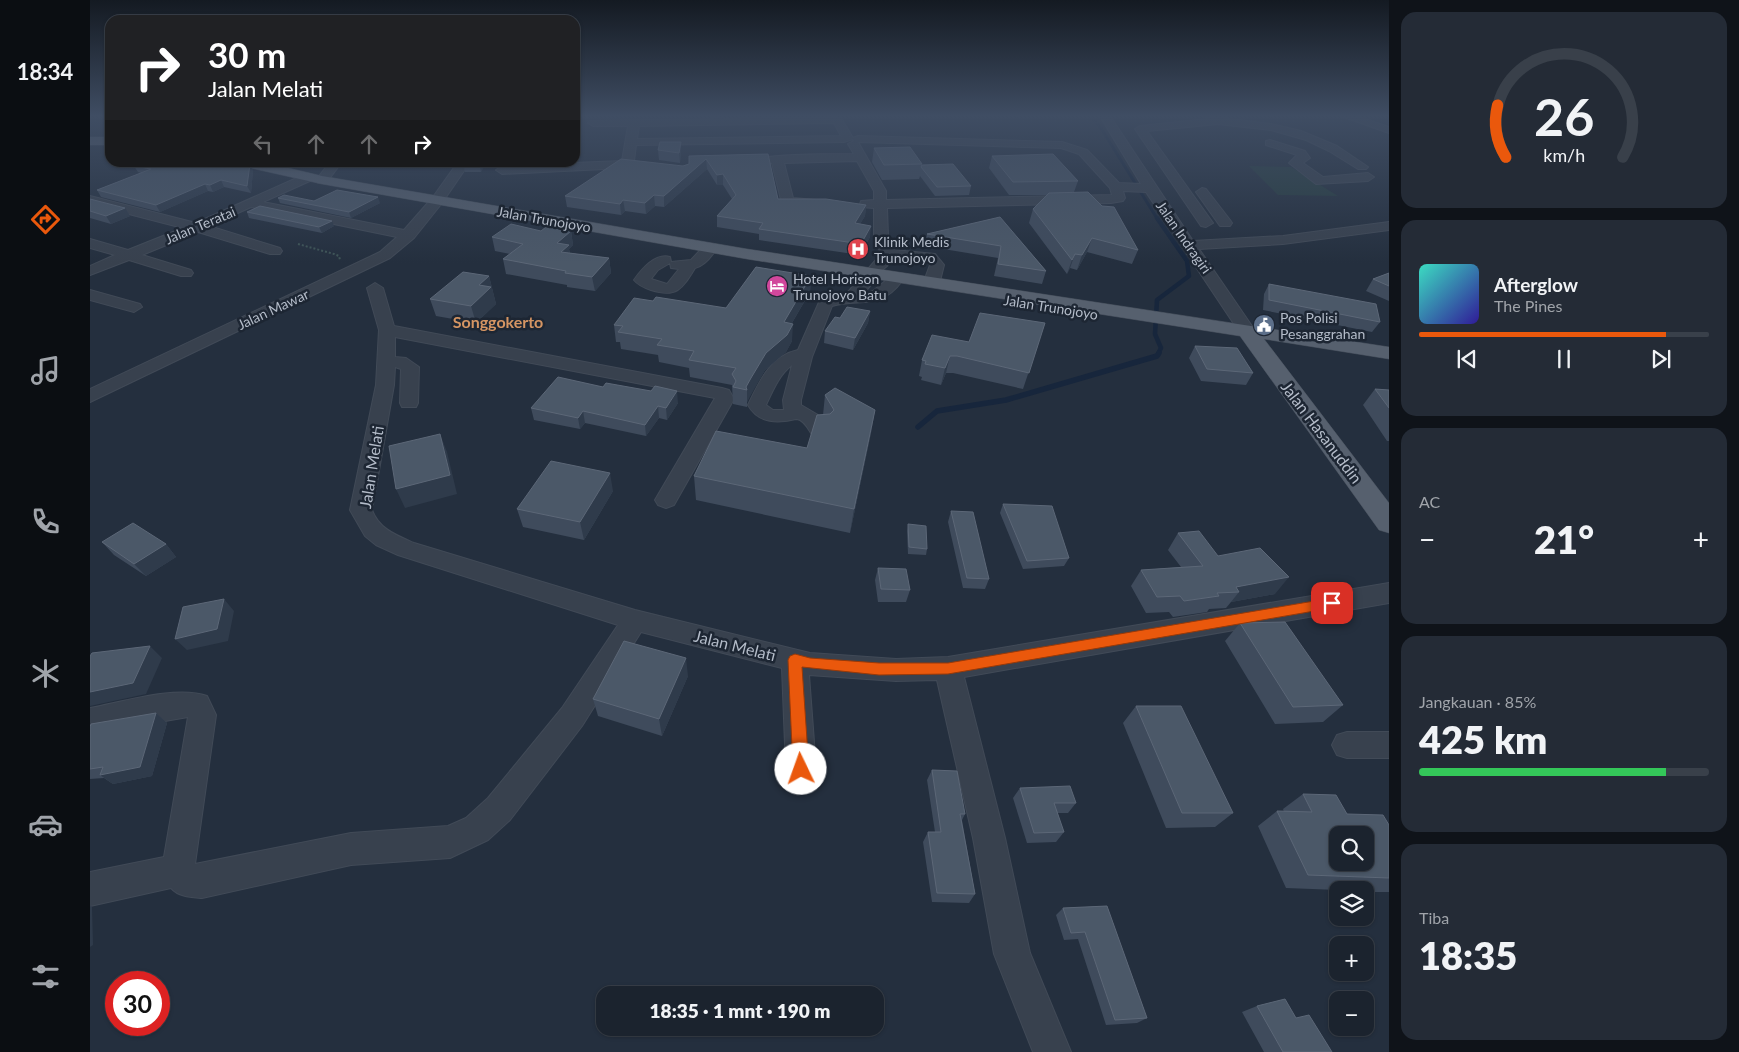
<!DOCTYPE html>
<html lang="id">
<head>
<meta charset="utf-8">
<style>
	body { margin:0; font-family:Lato,sans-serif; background:#242b36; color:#f1f3f6; height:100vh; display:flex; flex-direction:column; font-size:19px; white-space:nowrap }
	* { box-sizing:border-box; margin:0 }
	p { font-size:16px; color:#a0a4aa }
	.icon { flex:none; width:28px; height:28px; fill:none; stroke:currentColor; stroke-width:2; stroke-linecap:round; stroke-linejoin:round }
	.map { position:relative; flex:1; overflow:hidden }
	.panel { display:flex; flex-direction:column; gap:12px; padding:12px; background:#0f1319; width:350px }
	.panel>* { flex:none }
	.guide { position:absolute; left:15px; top:15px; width:475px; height:152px; border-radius:15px; box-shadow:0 1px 4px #0004,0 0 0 1px #39404a; background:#202124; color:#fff; overflow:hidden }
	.tools { position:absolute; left:1239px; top:826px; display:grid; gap:10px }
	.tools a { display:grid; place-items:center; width:45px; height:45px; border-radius:10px; background:#1b232e; box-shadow:0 1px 4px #0004,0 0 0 1px #39404a; font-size:25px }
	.speed { position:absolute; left:15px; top:971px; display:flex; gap:10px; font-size:25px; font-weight:700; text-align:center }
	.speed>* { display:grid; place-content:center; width:65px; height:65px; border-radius:50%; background:#1b232e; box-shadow:0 1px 4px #0004,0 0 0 1px #39404a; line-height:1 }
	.speed .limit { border:8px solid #d22; background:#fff; color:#111 }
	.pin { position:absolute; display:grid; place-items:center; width:42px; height:42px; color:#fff; margin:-21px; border-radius:10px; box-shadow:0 2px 8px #0006 }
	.me { position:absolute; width:55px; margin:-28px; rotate:357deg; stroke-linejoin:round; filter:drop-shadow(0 0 4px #0008) }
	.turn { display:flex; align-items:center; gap:18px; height:105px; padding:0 20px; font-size:22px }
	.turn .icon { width:65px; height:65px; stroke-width:2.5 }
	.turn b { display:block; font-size:35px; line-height:42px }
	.lanes { display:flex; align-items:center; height:48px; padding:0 20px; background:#0003; justify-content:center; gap:25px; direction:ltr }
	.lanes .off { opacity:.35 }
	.big { font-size:38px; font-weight:800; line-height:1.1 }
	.panel .tile { flex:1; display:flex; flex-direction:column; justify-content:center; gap:8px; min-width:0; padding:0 18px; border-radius:15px; background:#242b36 }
	.panel .dial { align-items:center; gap:0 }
	.dial svg { height:130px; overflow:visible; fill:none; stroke:#39404a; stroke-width:7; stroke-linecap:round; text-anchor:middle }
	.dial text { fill:#f1f3f6; stroke:none }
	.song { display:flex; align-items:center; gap:15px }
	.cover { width:60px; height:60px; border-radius:8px; background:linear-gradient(135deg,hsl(170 70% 55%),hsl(250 70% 35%)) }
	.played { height:5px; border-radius:2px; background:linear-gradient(90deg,#ea580c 85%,#39404a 85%) }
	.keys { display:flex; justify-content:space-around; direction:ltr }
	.heat { display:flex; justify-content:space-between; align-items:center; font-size:28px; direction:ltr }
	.charge { height:8px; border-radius:4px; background:linear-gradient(90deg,#34c759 85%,#39404a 0) }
	.trip { position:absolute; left:506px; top:986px; width:288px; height:50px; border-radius:15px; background:#1b232e; box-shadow:0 1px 4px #0004,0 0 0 1px #39404a; font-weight:800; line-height:50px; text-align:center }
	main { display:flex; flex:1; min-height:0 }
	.tab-bar { display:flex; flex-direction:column; width:90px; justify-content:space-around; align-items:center; background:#0b0e12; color:#a0a4aa }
	.tab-bar .icon { width:35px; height:35px }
	.tab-bar .current { color:#ea580c }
	.tab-bar b { font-size:22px; color:#f1f3f6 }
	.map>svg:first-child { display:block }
</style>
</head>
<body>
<main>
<nav class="tab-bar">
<b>18:34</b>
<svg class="icon current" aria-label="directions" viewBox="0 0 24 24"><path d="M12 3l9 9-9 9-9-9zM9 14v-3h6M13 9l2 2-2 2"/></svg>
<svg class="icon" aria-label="music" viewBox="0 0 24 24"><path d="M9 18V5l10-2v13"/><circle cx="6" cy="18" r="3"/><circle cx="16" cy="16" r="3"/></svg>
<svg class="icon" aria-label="phone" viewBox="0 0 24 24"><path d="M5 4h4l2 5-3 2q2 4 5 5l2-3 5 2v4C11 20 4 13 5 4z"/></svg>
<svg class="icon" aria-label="climate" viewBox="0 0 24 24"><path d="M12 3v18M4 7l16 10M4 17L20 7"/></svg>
<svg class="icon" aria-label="car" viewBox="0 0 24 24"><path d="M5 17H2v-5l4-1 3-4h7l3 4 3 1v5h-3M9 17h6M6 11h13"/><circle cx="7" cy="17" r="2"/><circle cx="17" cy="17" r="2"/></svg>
<svg class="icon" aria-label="filters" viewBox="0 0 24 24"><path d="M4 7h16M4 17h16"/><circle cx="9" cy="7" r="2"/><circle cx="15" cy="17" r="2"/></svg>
</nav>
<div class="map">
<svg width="1299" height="1052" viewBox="0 0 1299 1052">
	<rect width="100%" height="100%" fill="#242f3e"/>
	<path fill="#263c3f" d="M1159 166 1201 167 1248 196 1188 195Z"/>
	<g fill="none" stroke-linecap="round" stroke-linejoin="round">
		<path stroke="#17263c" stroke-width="3" d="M1000 116 1011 128 1068 220"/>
		<path stroke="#17263c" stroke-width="4.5" d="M1067 218 1097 261 1099 276 1067 300 1065 334 1071 348 1068 354"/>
		<path stroke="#17263c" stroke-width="5.5" d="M828 427 847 411 916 400 1067 356 1069 353"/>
		<g stroke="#414a57" stroke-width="2">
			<path id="minor" d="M623 116H633V119L747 117 751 118 763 138 768 136 972 142 997 150 1029 183 1051 184 1010 116H1020L1103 241 1193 236 1299 222V230L1193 244 1109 249 1166 332 1164 336H1152L1056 192 1033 191 1035 198 1033 201 1021 203 797 208 798 236 804 250 845 254 854 265 850 281 842 286 834 281 840 265 836 261 802 259 797 266 786 275 788 277 773 294 783 291 799 278H809L812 281C791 310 770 298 742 306L722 357 711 400V405L728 415 740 432 737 436 730 438 723 436C719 431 715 420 707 419 704 419 698 421 695 421 679 423 666 419 658 405 669 382 680 356 708 350L730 300 758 292 791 254 784 236V208L771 207 770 204 771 201 784 200V191L767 161 694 163 703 198 726 200 732 204 726 208 692 204 682 163H672L666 160C673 154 749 154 764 154L758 144 764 141 763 139 754 142 546 145 544 161 535 168 412 174 406 170 412 166 532 161 538 126H503L498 123 499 121 623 119ZM744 123 751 136 547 139 549 126ZM768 142 971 148 989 154 1020 188 1022 195 796 200V191ZM702 365 693 400 694 410H683L676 405C683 390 689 375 702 365Z
				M1115 116 1181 124 1211 131 1247 146 1278 167 1276 169H1268L1239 151 1216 140 1181 130 1128 124 1057 131 1123 223 1116 227 1111 226 1045 129 1050 126 1118 119Z
				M1251 116H1266L1299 127V133Z
				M1180 140 1215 151 1220 158 1213 163 1233 177 1278 173 1284 177 1278 181 1226 184 1199 163 1207 155 1176 145V141Z
				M240 162H252L236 183H228L226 180Z
				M368 162H380L352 203 324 238 300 258 0 402V389L290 252 307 237 161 207 119 226 190 248 192 251 190 254H180L108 232 52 255 101 270 103 273 101 276H91L39 260 0 275V266L25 255 0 248V239L38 250 93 228 0 204V196L106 223 218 173 224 177 222 180 173 202 314 230 343 197Z
				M1112 188 1116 189 1140 220 1142 223 1140 226H1130L1106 192Z
				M620 244 627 248C622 256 614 266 605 268 592 289 587 298 561 290 555 288 548 285 544 280 552 269 565 253 580 257L581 262 601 260 615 245ZM580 263 581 268 589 269 577 284 561 279 568 270Z
				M285 283 293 288 304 326 632 388 639 390 644 399 584 505 576 508 568 505 565 500 625 398 305 337V357L316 358 329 367 328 403 326 407H312L310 403 311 369 305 367 304 385 282 510C289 529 306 535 324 543L545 610 720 653 806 659 858 657 1299 583V603L874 677 915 838 940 953 981 1052H943L904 954 883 838 847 680 806 681 719 675 726 769 722 779 711 783 700 779 696 769 692 668 551 632 492 726 420 820 398 840 360 858 261 865 112 898C101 897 89 897 81 888L0 906V872L74 857 98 717 0 734V708C32 702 87 685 117 696L126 715 105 864 261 833 358 826 376 818 398 798 472 708 528 625 308 555 286 545 275 536 260 510 286 385 289 330 277 288Z
				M0 290 50 304 52 307 44 312 0 300Z
				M1257 732H1299V758H1257L1247 755 1242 745 1247 735Z"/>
		</g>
		<g stroke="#414a57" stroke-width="1">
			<path id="major" d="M0 137H20V145H0Z
				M145 162H173L232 176 657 249 1299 347V359L1174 339 1299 503V533L1289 530 1150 336 657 259 232 184 147 165Z"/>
		</g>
		<path stroke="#3f5557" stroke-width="2" stroke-dasharray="2 2" stroke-linecap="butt" d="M208 244 244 254 249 256 250 260"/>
		<use href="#minor" fill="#38414e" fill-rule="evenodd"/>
		<use href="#major" fill="#56606e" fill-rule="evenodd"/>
	</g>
	<path fill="#3f4b5c" d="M784 148 832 164V165L881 186 879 195 845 196 830 176 829 179 792 180 782 162Z
		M568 150 591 151 590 163 569 160Z
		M678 154 688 199 776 205 775 216 770 224 780 237 770 255 669 240V234L627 227V216L642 199 633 185H627L617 169 574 207 565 206 556 214 535 211 531 215 477 207 475 196 599 164V156Z
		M902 156 988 181 984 192 1048 250 1042 264 997 252 987 270 980 268 977 274 939 223 943 209 957 195H919L899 168Z
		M49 162H153L163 170 161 193 134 187 123 192 118 191 70 212 11 197 7 190 51 173 48 172 44 166 49 164Z
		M183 162H238L234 167H201Z
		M248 162H281L275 168 250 167Z
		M377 162H396L391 172H375L374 167Z
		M188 198 224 201 290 203 261 218 190 203Z
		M0 199 40 216 21 224 0 218Z
		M157 212 244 226 232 233 159 218Z
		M910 217 956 271 952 284 904 276 908 258 835 246 837 234Z
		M451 231H481L483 245 479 249 480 253 519 258 521 273 505 291 477 287V285L416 274 413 259 420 254 405 251 402 237Z
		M1299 273V301L1276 291 1283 279Z
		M399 276 406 304 386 323 346 316 340 299Z
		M721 276 720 292 702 323V341L696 352 675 370 660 395 657 402V407L643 404 642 385 600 377 599 368 569 362 568 355 531 349 530 342H526L524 325 563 301 636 308Z
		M1179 284 1290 322 1282 332 1173 310 1174 294Z
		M780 311 778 323 763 350 734 343 735 331 750 318Z
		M955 323 933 389 863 373H856L851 385 831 380 832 377 829 376 832 360 879 342Z
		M1105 346 1163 373 1156 385 1111 381 1099 358Z
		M1285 389 1299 390V441H1297L1273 405Z
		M735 395 785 410 781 433 760 533 606 500 604 476 717 448 733 415Z
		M588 403 577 420 569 418 556 436 495 423 490 429 444 420 441 408Z
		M523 491 494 540 433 527 427 509Z
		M913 504 979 558 974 566 933 569 910 513Z
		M861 511 899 579 895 589 873 588 858 522Z
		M818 524 837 549 836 555 818 554 817 531Z
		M1088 533 1128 556 1185 594 1141 602 1136 608 1119 609 1117 612 1083 617 1079 612 1056 613 1041 586 1051 570 1091 567 1078 550Z
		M12 542 76 544 86 557 56 576 24 555Z
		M788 568 820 590 816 602H788L785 580Z
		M1150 623 1253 705 1233 722 1185 724 1135 641Z
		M598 676 572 736 508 716 503 699Z
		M1046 706 1143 813 1125 827 1076 828 1033 723Z
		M66 713 77 723 62 776 23 784 14 778 0 779V727Z
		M842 770 875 814 872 820 885 894 879 903 842 902 833 842 838 832H845L837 780Z
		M930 788 986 803 978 813H967L974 832 966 842 937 843 923 798Z
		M1213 794 1257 814 1299 825V892H1275V890H1248L1196 888 1168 826 1187 811 1194 812 1193 809Z
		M1017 906 1057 1018 1047 1023 1016 1025 988 939 974 940 966 915 973 908Z
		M1167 1006 1242 1052H1174L1152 1012Z"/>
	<path fill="#2f3b4b" d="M591 142V151L590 163 589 153Z
		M616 159 617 169 574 207V196Z
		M232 162H238L234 167Z
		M273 162H281L275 168Z
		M392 162H396L391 172 390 167Z
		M160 164 163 170 161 193 157 186Z
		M633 174V185H627V175Z
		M131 180 134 187 123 192 120 185Z
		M115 184 118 191 70 212 66 205Z
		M564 195 565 206 556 214 555 203Z
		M288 197 290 203 261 218 259 212Z
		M533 200 535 211 531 215 530 204Z
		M776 205 775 216 763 235 765 223Z
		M35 208 40 216 21 224 16 216Z
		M242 221 244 226 232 233 229 227Z
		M781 226 780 237 770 255 771 244Z
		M481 231 483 245 479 249 481 259 474 266 467 243Z
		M1002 238 997 252 987 270 992 255Z
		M985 254 980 268 977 274 982 260Z
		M519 258 521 273 505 291 502 277Z
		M399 276 406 304 386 323 381 306 389 285Z
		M721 276 720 292 693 338 703 324 702 341 696 352 675 370 657 402V390L656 387 661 378Z
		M780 311 778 323 763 350 765 338Z
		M860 356 856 373 851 385 855 368Z
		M587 391 588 403 577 420 576 408Z
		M568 406 569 418 556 436 555 425Z
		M785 410 781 433 760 533 764 509Z
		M493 411 495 423 490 429 488 418Z
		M350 434 357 452 367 494 315 508 306 489Z
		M520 473 523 491 494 540 490 522Z
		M76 544 86 557 56 576 44 564Z
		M1199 577 1185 594 1141 602 1149 592 1146 587Z
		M134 599 144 611 138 641 97 650 85 639Z
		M60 646 72 658 56 694 0 706V692Z
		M596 658 598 676 572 736 569 719Z
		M66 713 77 723 62 776 23 784 10 775Z
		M0 906 2 907 3 945 0 947Z"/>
	<path fill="#4b5868" stroke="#5c6777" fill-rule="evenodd" d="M570 142H591L589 153 568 150Z
		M820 147 832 164 794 165 784 148Z
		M678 154 688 199H736L776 205 765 223 781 226 771 244 669 229 673 223 627 216 646 195 633 174 627 175 616 159 574 196 564 195 555 203 533 200 530 204 475 196 531 159 593 166 599 164V156Z
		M963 154 988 181 923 182 902 156Z
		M53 162H153L160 164 157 186 131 180 120 185 115 184 66 205 7 190 61 169 44 166Z
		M377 162H392L390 167H374Z
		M863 164 881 186 847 187 831 167 832 165Z
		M247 190 288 197 259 212 188 198 194 195 224 201Z
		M998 192 1012 206 1024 207 1048 250 1002 238 992 255 985 254 982 260 943 209 959 193Z
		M0 199 35 208 16 216 0 211Z
		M170 206 242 221 229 227 157 212Z
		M910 217 956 271 908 264 911 246 837 234Z
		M421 224 451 231 456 227 481 231 467 243 479 245 471 252 519 258 502 277 475 273 476 271 413 259 433 244 402 237Z
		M666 267 721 276 694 322 703 324 697 335 676 353 661 378 656 387 657 390 643 387 646 381 642 374 646 368 599 360 604 351 567 345 572 339 528 332 533 326 524 325 544 298 563 301 566 297 636 308Z
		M373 272 399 276 389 285 401 287 381 306 340 299Z
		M1299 273V286L1283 279Z
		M1179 284 1286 304 1290 322 1179 300Z
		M757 307 780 311 765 338 735 331 745 317 750 318Z
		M890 313 955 323 939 373 867 356H860L855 368 835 364 836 361 832 360 842 335 879 342Z
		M1105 346 1147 348 1163 373 1117 369Z
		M468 377 513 387 516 383 561 391 565 386 587 391 576 408 568 406 555 425 493 411 488 418 441 408Z
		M745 388 785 410 764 509 604 476 626 431 717 448 727 415 740 414 744 410 735 395Z
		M1285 389 1299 390V408Z
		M350 434 360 475 306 489 299 446Z
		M461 461 520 473 490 522 427 509Z
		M913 504 962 506 979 558 937 561Z
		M861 511 883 512 899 579 877 578Z
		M43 523 76 544 44 564 12 542Z
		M818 524 836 526 837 549 819 547Z
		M1109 531 1128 556 1170 548 1199 577 1146 587 1149 592 1127 593 1129 596 1094 601 1090 596 1067 597 1051 570 1113 566 1088 533Z
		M788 568 816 569 820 590 791 589Z
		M134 599 127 629 85 639 93 607Z
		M1195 622 1253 705 1203 707 1150 623Z
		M534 641 596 658 569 719 503 699Z
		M60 646 43 683 0 692V656L2 653Z
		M1046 706H1091L1143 813H1092Z
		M66 713 50 767 10 775 13 767 0 769V727L1 724Z
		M842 770 867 771 875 814H870L885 894 847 893 838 832H851Z
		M980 786 986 803H964L974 832 944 833 930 788Z
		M1213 794 1246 795 1257 814 1293 815 1299 825V878L1218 875 1187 811 1222 812ZM1248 835H1275V862H1248Z
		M1017 906 1057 1018 1025 1020 995 932 981 933 973 908Z
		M1195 999 1206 1018 1219 1015 1242 1052H1193L1167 1006Z"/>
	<linearGradient id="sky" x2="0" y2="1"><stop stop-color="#141a22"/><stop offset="0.44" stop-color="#3f4d63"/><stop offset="1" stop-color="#3f4d63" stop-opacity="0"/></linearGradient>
	<rect width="1299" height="263" fill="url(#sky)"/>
	<path fill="#ea580c" stroke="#983908" d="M1242 598 1248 603 1242 608 858 674 789 675 712 667 719 769 716 774 711 776 706 774 703 769 698 660 700 656 705 654 720 658 789 663H858Z"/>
	<defs>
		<g id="hospital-disc" transform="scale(1.125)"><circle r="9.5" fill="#e0444e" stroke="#1d2633"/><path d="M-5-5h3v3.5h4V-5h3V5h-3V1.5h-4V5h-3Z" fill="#fff"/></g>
		<g id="hotel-disc" transform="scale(1.125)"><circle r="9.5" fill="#d1479c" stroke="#1d2633"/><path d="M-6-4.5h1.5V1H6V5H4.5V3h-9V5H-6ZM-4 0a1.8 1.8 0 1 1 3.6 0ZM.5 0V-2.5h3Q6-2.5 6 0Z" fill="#fff"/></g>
		<g id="civic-disc" transform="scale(1.125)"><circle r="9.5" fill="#5c6f8a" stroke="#1d2633"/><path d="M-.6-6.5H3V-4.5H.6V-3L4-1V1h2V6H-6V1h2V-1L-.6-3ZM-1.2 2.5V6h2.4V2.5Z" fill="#fff"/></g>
	</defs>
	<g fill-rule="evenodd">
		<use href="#hospital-disc" x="768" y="249"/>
		<use href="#hotel-disc" x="687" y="286"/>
		<use href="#civic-disc" x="1174" y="325"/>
	</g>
	<g text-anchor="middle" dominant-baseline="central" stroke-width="5" stroke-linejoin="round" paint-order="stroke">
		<g font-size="14" fill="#b4bcc9" stroke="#1d2633">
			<text transform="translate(454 219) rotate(10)">Jalan Trunojoyo</text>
			<text transform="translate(110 225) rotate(-23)">Jalan Teratai</text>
			<text transform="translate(1094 237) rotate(55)">Jalan Indragiri</text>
			<text transform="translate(961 307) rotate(9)">Jalan Trunojoyo</text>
			<text transform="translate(183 309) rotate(-25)">Jalan Mawar</text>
		</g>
		<g font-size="14" fill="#b4bcc9" stroke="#1d2633" text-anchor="start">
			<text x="784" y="241">Klinik Medis<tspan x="784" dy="16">Trunojoyo</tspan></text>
			<text x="703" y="278">Hotel Horison<tspan x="703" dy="16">Trunojoyo Batu</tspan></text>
			<text x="1190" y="317">Pos Polisi<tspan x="1190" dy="16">Pesanggrahan</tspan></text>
		</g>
		<g font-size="16" font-weight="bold" fill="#d59563" stroke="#1d2633">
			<text x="408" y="321">Songgokerto</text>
		</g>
		<g font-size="16" fill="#b4bcc9" stroke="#1d2633">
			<text transform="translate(1232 432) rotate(53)">Jalan Hasanuddin</text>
			<text transform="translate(281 467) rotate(-81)">Jalan Melati</text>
			<text transform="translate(645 645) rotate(14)">Jalan Melati</text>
		</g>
	</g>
</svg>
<div class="tools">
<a><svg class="icon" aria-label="search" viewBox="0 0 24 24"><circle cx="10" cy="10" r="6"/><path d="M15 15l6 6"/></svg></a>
<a><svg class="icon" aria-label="layers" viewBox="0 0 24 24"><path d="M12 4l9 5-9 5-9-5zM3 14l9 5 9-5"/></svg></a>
<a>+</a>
<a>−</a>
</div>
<div class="speed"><div class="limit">30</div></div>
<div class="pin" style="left:1242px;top:603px;background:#d93025"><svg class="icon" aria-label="arrive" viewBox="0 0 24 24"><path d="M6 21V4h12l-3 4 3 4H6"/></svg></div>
<svg class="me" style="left:711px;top:769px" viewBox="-20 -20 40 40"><circle r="19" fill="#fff"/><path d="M0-13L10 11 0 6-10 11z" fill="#ea580c"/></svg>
<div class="trip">18:35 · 1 mnt · 190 m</div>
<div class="guide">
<div class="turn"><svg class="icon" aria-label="right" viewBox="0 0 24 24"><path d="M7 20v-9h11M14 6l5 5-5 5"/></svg><div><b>30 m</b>Jalan Melati</div></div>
<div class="lanes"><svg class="icon off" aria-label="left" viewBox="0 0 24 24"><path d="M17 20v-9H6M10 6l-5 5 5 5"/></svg><svg class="icon off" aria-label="ahead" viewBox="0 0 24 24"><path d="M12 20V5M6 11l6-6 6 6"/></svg><svg class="icon off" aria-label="ahead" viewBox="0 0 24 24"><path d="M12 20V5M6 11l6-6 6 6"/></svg><svg class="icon" aria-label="right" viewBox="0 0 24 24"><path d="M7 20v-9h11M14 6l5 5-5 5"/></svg></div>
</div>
</div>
<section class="panel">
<div class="tile dial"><svg viewBox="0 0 100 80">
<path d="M14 69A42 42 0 1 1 86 69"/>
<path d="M14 69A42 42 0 0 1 9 37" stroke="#ea580c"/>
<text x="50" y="56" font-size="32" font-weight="700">26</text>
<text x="50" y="72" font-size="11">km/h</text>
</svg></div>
<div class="tile">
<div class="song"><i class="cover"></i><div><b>Afterglow</b><p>The Pines</p></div></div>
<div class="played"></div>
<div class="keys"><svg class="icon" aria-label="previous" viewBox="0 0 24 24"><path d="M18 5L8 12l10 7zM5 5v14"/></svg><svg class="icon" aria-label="pause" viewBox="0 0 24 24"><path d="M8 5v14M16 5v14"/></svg><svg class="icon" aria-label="next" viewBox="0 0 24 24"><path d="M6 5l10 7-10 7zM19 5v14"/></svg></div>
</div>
<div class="tile"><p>AC</p>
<div class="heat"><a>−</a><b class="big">21°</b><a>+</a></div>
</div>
<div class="tile"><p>Jangkauan · 85%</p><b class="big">425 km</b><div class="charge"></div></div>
<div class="tile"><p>Tiba</p><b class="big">18:35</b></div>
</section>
</main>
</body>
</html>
